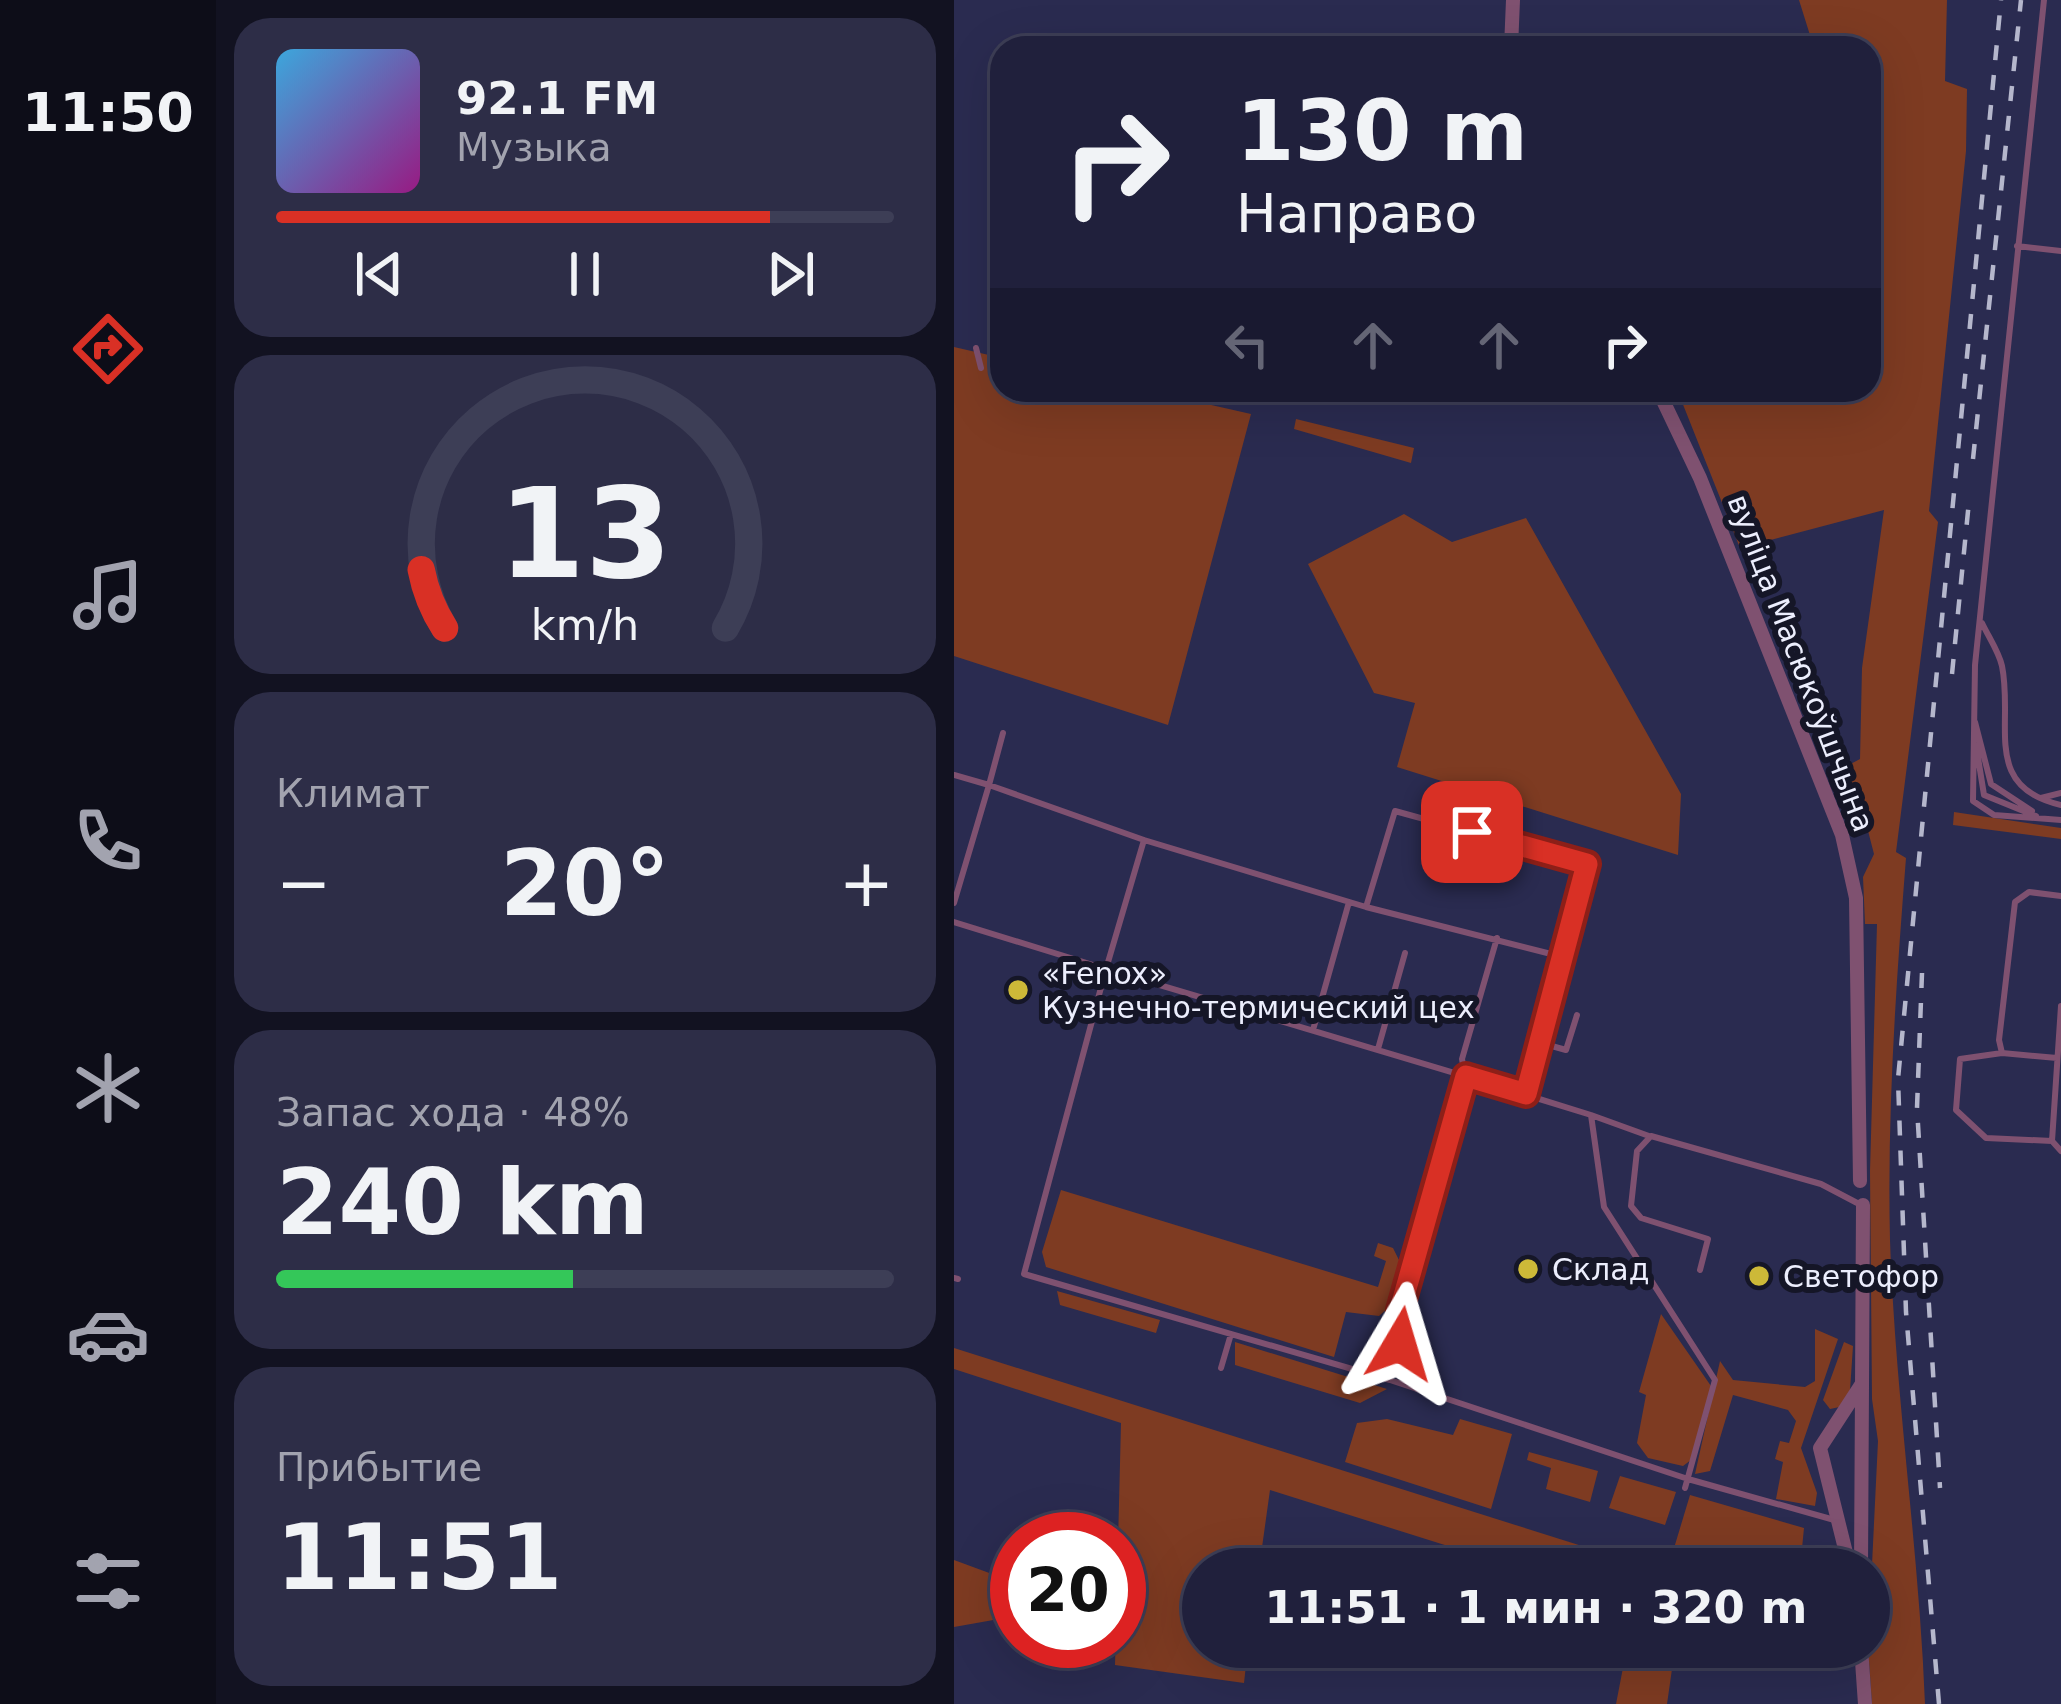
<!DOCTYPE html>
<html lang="ru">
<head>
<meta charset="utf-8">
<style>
	body { margin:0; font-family:"DejaVu Sans",sans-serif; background:#2d2d47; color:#f1f3f6; height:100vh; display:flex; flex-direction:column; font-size:45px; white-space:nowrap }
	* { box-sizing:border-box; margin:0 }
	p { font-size:39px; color:#a2a3af }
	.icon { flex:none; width:66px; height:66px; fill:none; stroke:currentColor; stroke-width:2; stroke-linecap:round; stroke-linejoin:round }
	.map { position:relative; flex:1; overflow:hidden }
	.side { display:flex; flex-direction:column; gap:18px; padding:18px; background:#121221; width:738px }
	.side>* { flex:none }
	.top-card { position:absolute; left:36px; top:36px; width:891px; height:366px; border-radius:36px; box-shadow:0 12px 48px #0002,0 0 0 3px #3d3e56; background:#20203c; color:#f1f3f6; overflow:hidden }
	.speed { position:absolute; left:36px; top:1512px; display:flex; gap:24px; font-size:60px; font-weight:700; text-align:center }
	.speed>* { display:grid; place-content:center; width:156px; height:156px; border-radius:50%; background:#20203c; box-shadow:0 12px 48px #0002,0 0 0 3px #3d3e56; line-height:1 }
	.speed .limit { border:18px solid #d22; background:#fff; color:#111 }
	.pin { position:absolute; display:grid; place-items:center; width:102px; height:102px; color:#fff; margin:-51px; border-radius:24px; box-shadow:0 6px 18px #0006 }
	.me { position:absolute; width:132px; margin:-66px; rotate:7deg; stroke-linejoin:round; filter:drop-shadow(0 0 9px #0008) }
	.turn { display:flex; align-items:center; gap:42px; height:252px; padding:0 48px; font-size:54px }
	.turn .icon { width:156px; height:156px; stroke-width:2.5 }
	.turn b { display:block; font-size:84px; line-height:102px }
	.lanes { display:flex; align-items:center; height:114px; padding:0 48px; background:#0003; justify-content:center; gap:60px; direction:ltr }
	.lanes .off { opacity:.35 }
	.big { font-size:90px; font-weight:700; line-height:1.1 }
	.side .tile { flex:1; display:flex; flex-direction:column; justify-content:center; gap:18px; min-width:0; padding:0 42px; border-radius:36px; background:#2d2d47 }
	.side .dial { align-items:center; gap:0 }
	.dial svg { height:312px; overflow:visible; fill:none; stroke:#3d3e56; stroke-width:7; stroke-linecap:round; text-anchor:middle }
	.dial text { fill:#f1f3f6; stroke:none }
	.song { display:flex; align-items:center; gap:36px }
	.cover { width:144px; height:144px; border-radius:18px; background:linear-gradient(135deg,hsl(200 70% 55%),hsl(310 70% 35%)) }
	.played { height:12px; border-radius:6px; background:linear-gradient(90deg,#d93025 80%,#3d3e56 80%) }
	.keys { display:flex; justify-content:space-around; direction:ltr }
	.heat { display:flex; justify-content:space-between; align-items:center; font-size:66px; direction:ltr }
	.charge { height:18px; border-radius:9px; background:linear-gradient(90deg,#34c759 48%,#3d3e56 0) }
	.trip { position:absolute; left:228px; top:1548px; width:708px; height:120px; border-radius:60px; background:#20203c; box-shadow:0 12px 48px #0002,0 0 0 3px #3d3e56; font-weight:700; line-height:120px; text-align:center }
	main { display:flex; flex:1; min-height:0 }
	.tab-bar { display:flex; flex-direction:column; width:216px; justify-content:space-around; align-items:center; background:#0d0d18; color:#a2a3af }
	.tab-bar .icon { width:84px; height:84px }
	.tab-bar .current { color:#d93025 }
	.tab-bar b { font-size:54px; color:#f1f3f6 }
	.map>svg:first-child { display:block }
</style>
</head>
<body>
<main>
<nav class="tab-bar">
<b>11:50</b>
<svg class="icon current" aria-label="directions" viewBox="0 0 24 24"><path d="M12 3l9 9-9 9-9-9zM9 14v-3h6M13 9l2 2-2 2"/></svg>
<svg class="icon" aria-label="music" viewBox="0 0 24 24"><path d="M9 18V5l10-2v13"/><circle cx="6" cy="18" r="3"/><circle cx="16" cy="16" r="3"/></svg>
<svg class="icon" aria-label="phone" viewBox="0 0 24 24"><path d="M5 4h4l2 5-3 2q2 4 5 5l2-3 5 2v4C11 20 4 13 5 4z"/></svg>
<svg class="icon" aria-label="climate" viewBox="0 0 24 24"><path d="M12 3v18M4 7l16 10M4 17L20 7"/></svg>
<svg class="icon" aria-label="car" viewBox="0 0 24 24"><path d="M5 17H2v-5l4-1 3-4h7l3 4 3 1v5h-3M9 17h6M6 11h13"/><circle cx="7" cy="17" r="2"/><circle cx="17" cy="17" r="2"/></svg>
<svg class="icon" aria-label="filters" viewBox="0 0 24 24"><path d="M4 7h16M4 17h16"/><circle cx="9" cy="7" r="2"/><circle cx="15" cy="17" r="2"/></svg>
</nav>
<section class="side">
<div class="tile">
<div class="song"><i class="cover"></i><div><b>92.1 FM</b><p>Музыка</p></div></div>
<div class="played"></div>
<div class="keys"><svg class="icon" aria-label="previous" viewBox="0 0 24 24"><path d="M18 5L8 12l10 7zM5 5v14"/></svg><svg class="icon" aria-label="pause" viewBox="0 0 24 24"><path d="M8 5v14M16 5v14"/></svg><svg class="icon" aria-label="next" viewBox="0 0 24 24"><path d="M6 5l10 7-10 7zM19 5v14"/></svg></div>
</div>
<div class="tile dial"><svg viewBox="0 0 100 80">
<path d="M14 69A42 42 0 1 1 86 69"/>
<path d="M14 69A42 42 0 0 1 8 54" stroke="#d93025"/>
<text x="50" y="56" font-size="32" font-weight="700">13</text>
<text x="50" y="72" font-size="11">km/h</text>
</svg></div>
<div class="tile"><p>Климат</p>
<div class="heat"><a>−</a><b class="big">20°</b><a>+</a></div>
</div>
<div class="tile"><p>Запас хода · 48%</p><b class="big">240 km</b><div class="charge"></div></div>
<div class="tile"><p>Прибытие</p><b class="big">11:51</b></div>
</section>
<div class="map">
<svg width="1107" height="1704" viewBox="0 0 1107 1704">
	<rect width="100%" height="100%" fill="#2a2b50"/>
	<path fill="#7e3b22" d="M845 0H993L991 81 1013 89 1012 151 975 511 984 522 942 852 952 858C942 985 933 1113 936 1240 941 1395 965 1549 971 1704H918L914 1647 924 1441 918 1399 916 1171 923 924H911L909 877 920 854 913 827 874 776 906 759 908 668 930 510 786 548 728 402 760 390H915V48H860Z
		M0 347 48 358V390H191L297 414 214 725 0 656Z
		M342 419 460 448 457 463 340 429Z
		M450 514 498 542 572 518 727 794 724 855 443 767 461 703 420 693 354 564Z
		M1000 812 1107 828V839L999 825Z
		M107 1190 424 1287 432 1261 420 1256 424 1243 439 1248 446 1262 435 1307 425 1316 392 1312 380 1357 92 1267 88 1252Z
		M103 1291 206 1320 202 1333 106 1305Z
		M707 1314 757 1386 737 1460 729 1466 694 1458 683 1443 692 1395 685 1392Z
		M861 1329 884 1339 847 1448 863 1493 861 1506 822 1499 829 1462 821 1459 826 1441 835 1443 842 1421 834 1410 779 1395 756 1471 741 1474 766 1361 779 1380 851 1387 861 1381Z
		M281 1342 433 1389 406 1403 281 1365Z
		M890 1342 899 1346 895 1405 876 1409 869 1400Z
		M0 1348 701 1569H567L316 1490 305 1569H249V1647H294L290 1683 161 1665 167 1423 0 1369Z
		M433 1419 499 1435 506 1419 558 1434 537 1509 391 1462 403 1423Z
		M575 1452 644 1471 636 1502 592 1489 597 1468 573 1460Z
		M666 1476 722 1492 711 1525 655 1508Z
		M736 1495 850 1528 846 1569 714 1568Z
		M0 1560 38 1574 45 1619 0 1627Z
		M673 1647H879V1649L758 1659 720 1655 713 1704H662Z"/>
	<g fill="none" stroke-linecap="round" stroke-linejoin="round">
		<path stroke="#7f5170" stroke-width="6" d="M1090 0 1021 665 1019 801 1040 815 1107 820
			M1063 246 1107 251
			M22 348 27 368
			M1028 623C1034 636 1045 652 1048 666 1060 724 1027 787 1107 805
			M1021 722 1037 784 1078 811
			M49 733 35 785 190 840
			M1022 745 1030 795 1082 816
			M0 775 35 785 0 903
			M1087 798 1107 793
			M0 922 152 969 190 840 412 907
			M543 938 508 1059 511 1076 637 1115 650 1207 761 1380 731 1488
			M1107 1006 1098 1141 1107 1151
			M359 1030 395 902
			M587 1043 633 864 441 811 412 907 609 957
			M424 1049 451 953
			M1048 1053 1006 1059 1002 1110 1032 1138 1098 1141
			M1103 1058 1048 1053 1045 1040 1061 902 1075 892 1107 896
			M572 1094 587 1043 612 1050 623 1015
			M637 1115 695 1136
			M746 1270 754 1239 687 1218 677 1206 683 1151 697 1136 867 1184 907 1205
			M0 1278 4 1279
			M267 1368 277 1334
			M436 1380 446 1344V1310L511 1076 152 969 70 1274 436 1380 734 1479 884 1521"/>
		<path stroke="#7f5170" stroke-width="14" d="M557 48 559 0
			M704 390 746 478 888 835 902 898 906 1181
			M896 1569 866 1448 907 1385
			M907 1569 909 1205
			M907 1647 911 1704"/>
		<path stroke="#b5b7cc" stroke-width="4.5" stroke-dasharray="15 15" stroke-linecap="butt" d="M1019 459 1067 0
			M998 674 1015 501
			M968 973 963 1108 986 1488
			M985 1704 952 1312 944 1079 1047 0"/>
	</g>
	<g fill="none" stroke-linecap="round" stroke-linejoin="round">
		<g stroke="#8d1f18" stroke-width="30">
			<path id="route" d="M446 1344V1310L512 1076 572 1094 633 864 518 832"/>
		</g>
		<use href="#route" stroke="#d93025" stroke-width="21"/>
	</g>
	<g fill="#cdb938" stroke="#151627" stroke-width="4.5">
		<circle cx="64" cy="990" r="12"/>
		<circle cx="574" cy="1269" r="12"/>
		<circle cx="805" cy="1276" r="12"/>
	</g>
	<g text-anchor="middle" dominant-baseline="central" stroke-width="12" stroke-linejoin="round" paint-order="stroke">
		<g font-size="30" fill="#eceefd" stroke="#151627">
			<text transform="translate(847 663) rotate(69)">вуліца Масюкоўшчына</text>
		</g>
		<g font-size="30" fill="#eceefd" stroke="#151627" text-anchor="start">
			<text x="88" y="973">«Fenox»<tspan x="88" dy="34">Кузнечно-термический цех</tspan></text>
			<text x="598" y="1269">Склад</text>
			<text x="829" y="1276">Светофор</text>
		</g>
	</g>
</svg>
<div class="speed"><div class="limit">20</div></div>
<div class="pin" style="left:518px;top:832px;background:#d93025"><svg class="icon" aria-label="arrive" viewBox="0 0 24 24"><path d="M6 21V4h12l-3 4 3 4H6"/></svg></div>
<svg class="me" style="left:446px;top:1344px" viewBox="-20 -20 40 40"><path d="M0-17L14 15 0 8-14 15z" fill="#d93025" stroke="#fff" stroke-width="4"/></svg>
<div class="trip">11:51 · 1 мин · 320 m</div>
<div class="top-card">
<div class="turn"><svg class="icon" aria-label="right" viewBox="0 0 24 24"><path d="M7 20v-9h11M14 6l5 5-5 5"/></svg><div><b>130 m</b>Направо</div></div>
<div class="lanes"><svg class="icon off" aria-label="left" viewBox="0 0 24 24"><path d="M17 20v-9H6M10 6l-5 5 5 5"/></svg><svg class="icon off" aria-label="ahead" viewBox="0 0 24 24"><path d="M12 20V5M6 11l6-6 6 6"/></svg><svg class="icon off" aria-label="ahead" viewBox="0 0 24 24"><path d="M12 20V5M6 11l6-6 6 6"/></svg><svg class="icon" aria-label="right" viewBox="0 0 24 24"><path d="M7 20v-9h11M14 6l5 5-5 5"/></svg></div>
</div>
</div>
</main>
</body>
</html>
